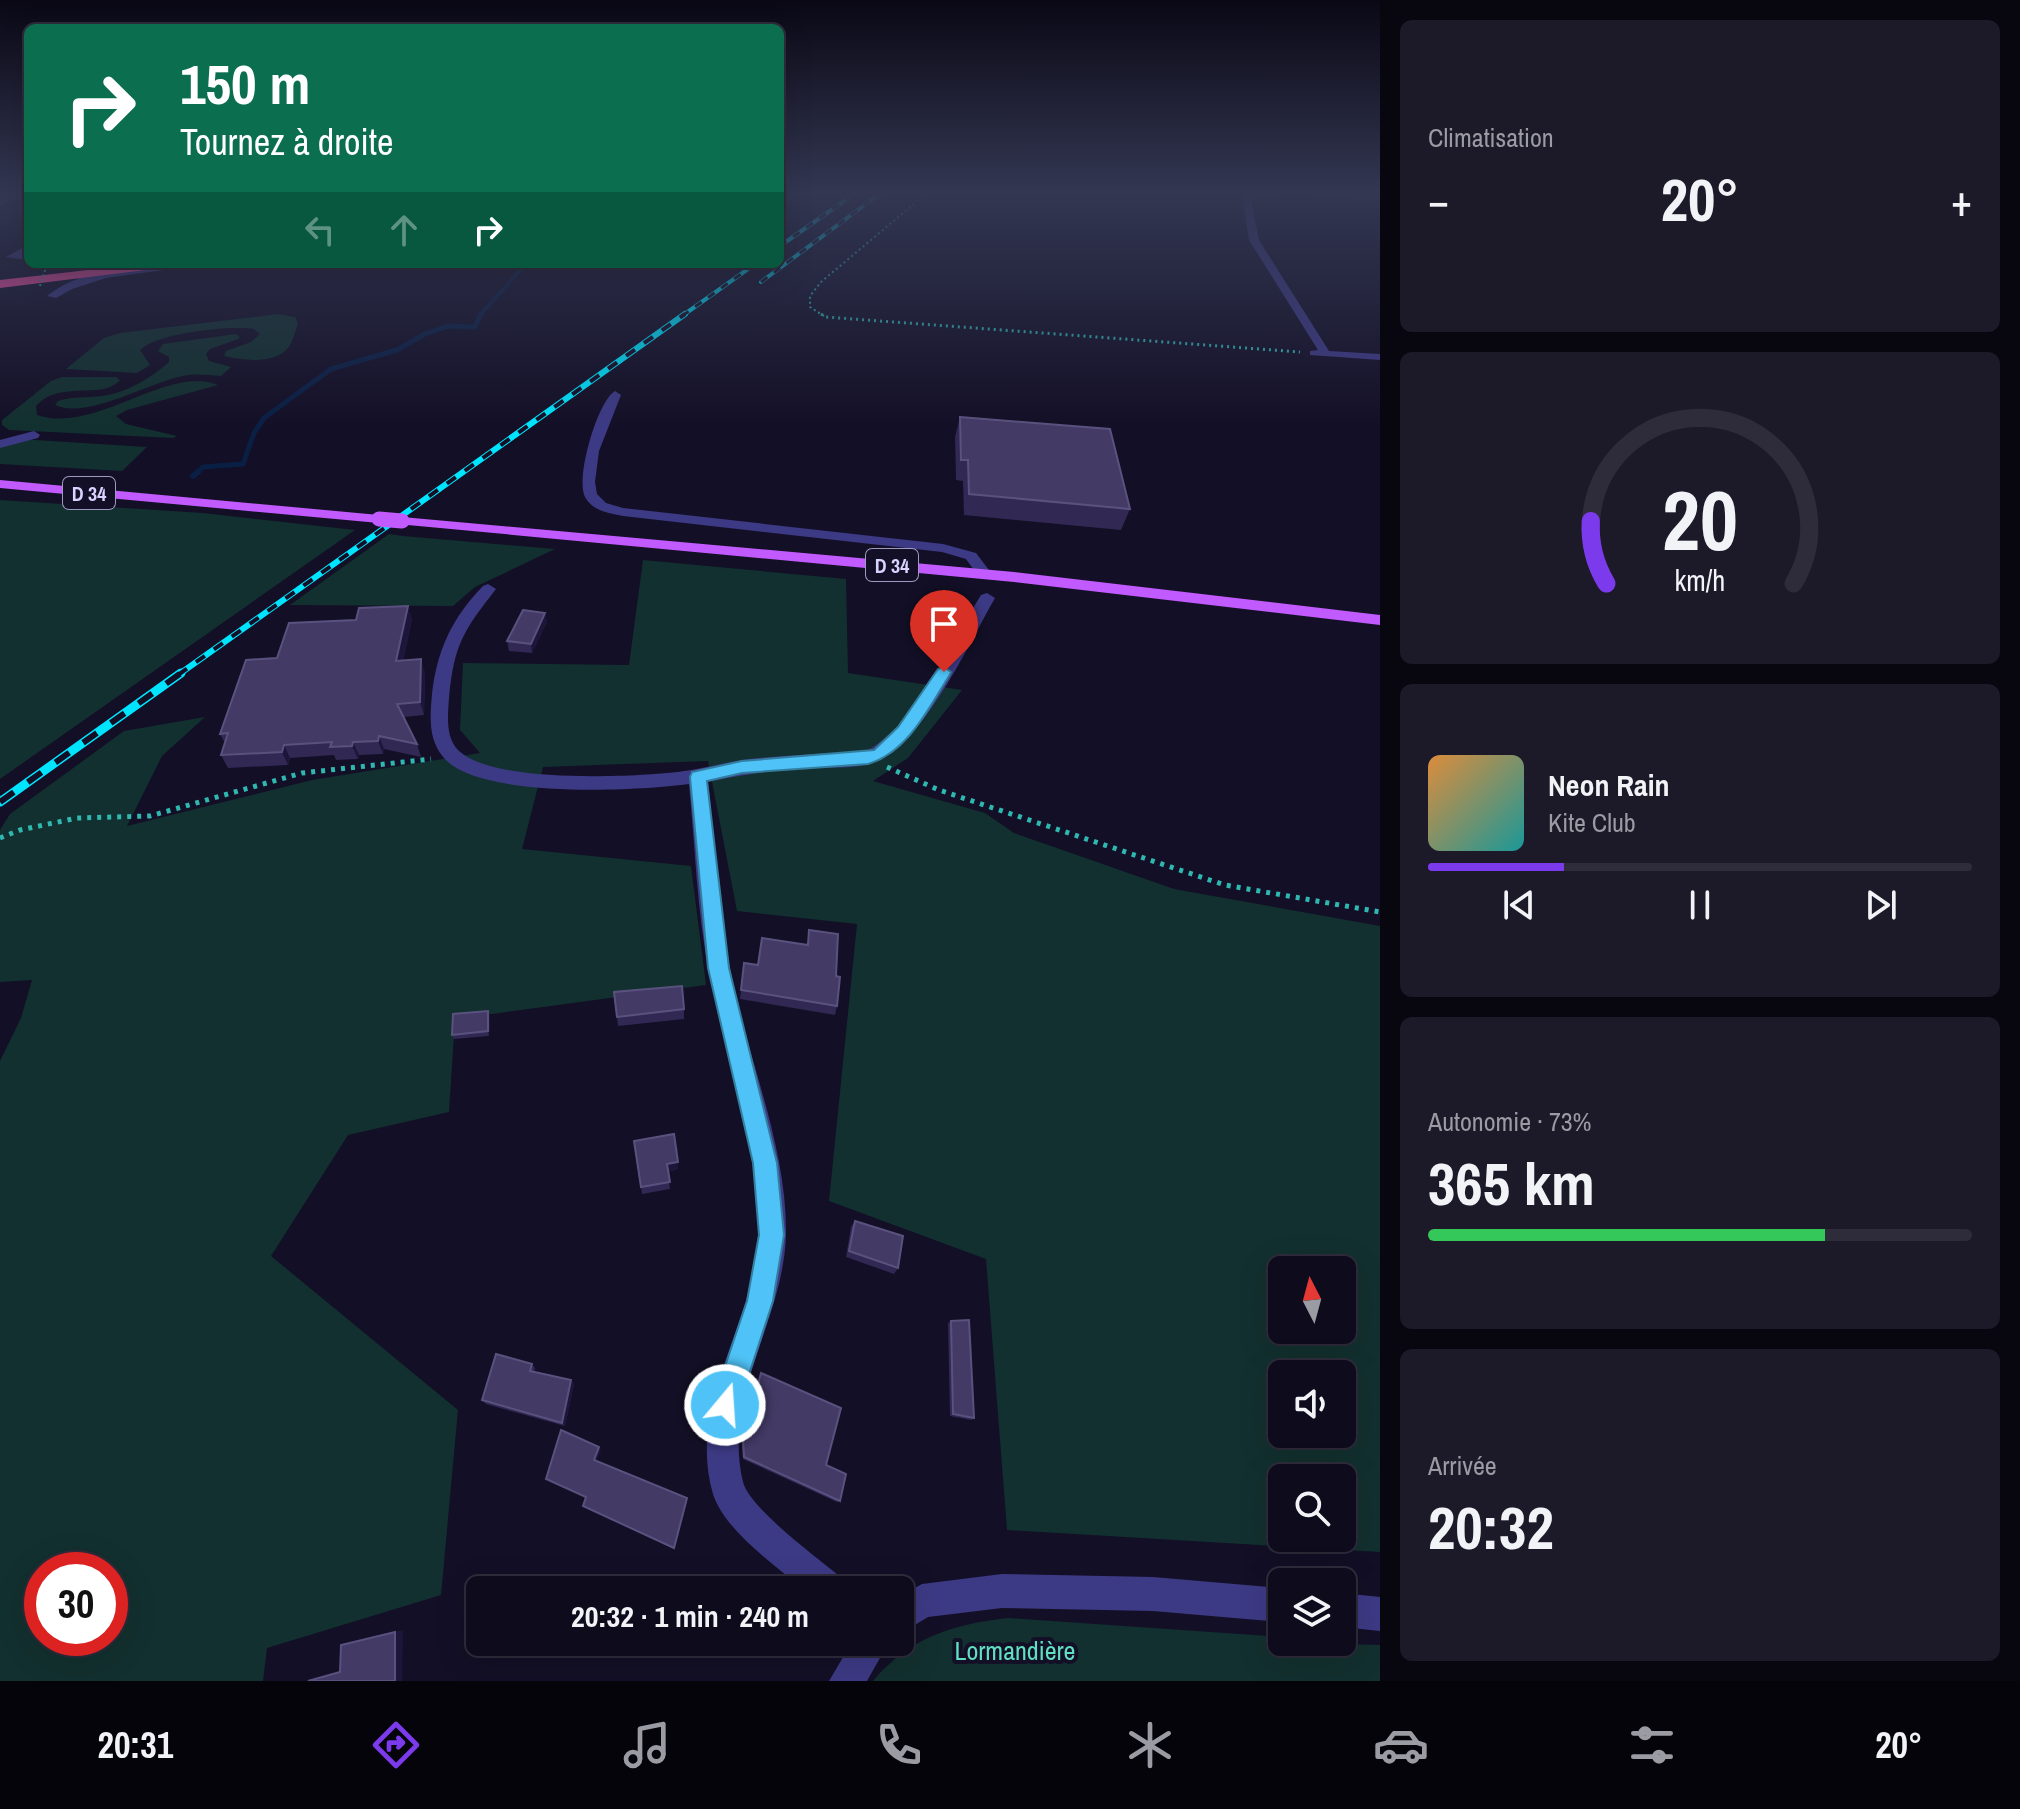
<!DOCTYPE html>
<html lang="fr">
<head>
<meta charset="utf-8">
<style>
	body { margin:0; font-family:"Archivo Narrow",sans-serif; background:#1c1929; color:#f1f3f6; height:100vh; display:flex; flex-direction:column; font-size:30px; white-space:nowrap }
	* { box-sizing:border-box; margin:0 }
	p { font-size:26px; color:#9b9ba3 }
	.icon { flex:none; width:44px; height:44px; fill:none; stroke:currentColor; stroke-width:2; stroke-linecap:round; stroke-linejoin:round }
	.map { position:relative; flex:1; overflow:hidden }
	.panel { display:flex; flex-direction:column; gap:20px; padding:20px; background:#08060f; width:640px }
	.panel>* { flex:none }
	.hud { position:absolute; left:24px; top:24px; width:760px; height:244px; border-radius:12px; box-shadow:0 8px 32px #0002,0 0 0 2px #2e2b3b; background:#0b6e4f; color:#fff; overflow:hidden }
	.needle { width:52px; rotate:354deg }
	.fabs { position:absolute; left:1268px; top:1256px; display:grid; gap:16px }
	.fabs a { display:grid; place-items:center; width:88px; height:88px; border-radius:12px; background:#0e0b1c; box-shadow:0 8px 32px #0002,0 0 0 2px #2e2b3b; font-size:40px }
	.speed { position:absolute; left:24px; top:1552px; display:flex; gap:16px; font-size:40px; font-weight:700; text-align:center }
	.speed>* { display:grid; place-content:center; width:104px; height:104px; border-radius:50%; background:#0e0b1c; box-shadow:0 8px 32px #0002,0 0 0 2px #2e2b3b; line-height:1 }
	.speed .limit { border:12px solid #d22; background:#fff; color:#111 }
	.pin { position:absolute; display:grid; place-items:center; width:68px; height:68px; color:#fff; margin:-82px -34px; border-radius:50% 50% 50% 0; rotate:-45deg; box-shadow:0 0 8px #0007 }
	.pin .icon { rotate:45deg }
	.me { position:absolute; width:88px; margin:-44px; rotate:18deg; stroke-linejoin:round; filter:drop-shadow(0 0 6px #0008) }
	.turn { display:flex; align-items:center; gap:28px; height:168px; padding:0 24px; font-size:36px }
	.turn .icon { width:104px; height:104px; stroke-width:2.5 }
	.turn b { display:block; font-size:56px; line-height:68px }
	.lanes { display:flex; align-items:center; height:76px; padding:0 24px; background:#0003; justify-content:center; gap:40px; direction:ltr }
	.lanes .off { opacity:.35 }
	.big { font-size:60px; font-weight:700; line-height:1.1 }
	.panel .card { flex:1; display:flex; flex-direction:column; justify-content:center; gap:12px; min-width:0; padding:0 28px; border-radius:12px; background:#1c1929 }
	.panel .dial { align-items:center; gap:0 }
	.dial svg { height:208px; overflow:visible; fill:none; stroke:#2e2b3b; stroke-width:7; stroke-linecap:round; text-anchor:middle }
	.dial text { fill:#f1f3f6; stroke:none }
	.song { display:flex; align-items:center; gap:24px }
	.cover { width:96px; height:96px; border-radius:12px; background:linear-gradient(135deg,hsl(30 70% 55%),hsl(180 70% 35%)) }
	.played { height:8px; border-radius:4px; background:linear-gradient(90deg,#7c3aed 25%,#2e2b3b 25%) }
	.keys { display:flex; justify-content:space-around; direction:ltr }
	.heat { display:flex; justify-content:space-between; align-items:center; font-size:44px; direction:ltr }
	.charge { height:12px; border-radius:6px; background:linear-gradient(90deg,#34c759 73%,#2e2b3b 0) }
	.trip { position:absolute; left:466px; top:1576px; width:448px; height:80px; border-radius:12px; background:#0e0b1c; box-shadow:0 8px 32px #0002,0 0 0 2px #2e2b3b; font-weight:700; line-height:80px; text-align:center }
	.dock { display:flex; height:128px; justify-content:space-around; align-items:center; background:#06040b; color:#9b9ba3 }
	.dock .icon { width:56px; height:56px }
	.dock .current { color:#7c3aed }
	.dock b { font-size:36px; color:#f1f3f6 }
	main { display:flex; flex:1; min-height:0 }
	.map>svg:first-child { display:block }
</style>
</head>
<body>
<main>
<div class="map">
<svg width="1380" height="1681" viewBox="0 0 1380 1681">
	<rect width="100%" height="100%" fill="#130f26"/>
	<path fill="#12302f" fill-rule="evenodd" d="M278 314 295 317 298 323C295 331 293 342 288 348 273 365 243 360 224 356L226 351 251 342 260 334 254 329C230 325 157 333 140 350L150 365 137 373 66 369 104 338 120 333Z
		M236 334 240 337 238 339 210 349 206 354 209 361 231 367 221 376C208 375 196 373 183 376 150 382 87 420 55 405L58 401C72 396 87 398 102 396 126 393 151 378 169 362V357L158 351 163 344Z
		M62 377H116L120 380C101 401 60 379 36 406L37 415C94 435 169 364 218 385L127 410 116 416 126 424 177 436 173 438 9 430 2 425V420L51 381Z
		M22 440H35L147 447 122 471 0 464V445Z
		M0 500 203 513 355 530 0 779Z
		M389 534 403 536 555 549 475 587 453 606 290 605Z
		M643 560 846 579 848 673 962 690 908 758 873 781 985 813 1014 833 1174 889 1380 926V1552L1007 1530 986 1259 829 1201 857 924 737 911 708 761 543 767 522 849 691 866 706 985 455 1019 449 1112 348 1135 271 1256 458 1410 441 1595 267 1648 263 1681H0V1061L21 1018 32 980 0 982V830L10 814 124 731 205 717 162 756 127 826 312 780 480 753 460 730 463 663 629 665ZM1282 1270H1342V1330H1282ZM1282 1374H1342V1434H1282ZM1282 1478H1342V1538H1282ZM42 1570H110V1638H42Z
		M1008 1618 1282 1637V1642L1380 1645V1681H873C910 1637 954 1624 1008 1618Z"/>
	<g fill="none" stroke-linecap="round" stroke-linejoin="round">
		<path stroke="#0a1f44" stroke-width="4" d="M479 316 526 264"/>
		<path stroke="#0a1f44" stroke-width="5" d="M196 474 203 467 243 464 254 433 264 418 331 369 397 350 425 334 448 326 475 327 481 314"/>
		<path stroke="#0a1f44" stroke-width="6" d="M193 476 198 472"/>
		<path stroke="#2fb8b0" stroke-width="2" stroke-dasharray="2 3" stroke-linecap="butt" d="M824 316 810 307V296L821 282 928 192"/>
		<path stroke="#2fb8b0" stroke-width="3" stroke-dasharray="2 4" stroke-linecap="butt" d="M821 314 826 317 1300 352"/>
		<path stroke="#2fb8b0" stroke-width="5" stroke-dasharray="4 6" stroke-linecap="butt" d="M887 767 939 790 1225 885 1380 912
			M0 838 20 830 77 818 150 816 302 773 431 759"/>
		<path fill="#3d3a85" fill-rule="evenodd" d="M1242 192H1284L1270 197 1250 194 1259 240 1329 351 1380 354V360L1310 355V351L1318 350 1249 240Z
			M1301 192 1380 196V200L1305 194Z
			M28 245V252L23 254H28V260L6 257Z
			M171 264H207L106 278 72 289 56 298 47 296C80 269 131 267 171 264Z
			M615 391 621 395 599 451 595 482 597 494 606 503 623 508 943 544 976 553 992 574 989 577H979L966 559 942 552 623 516C608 513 593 511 585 497 575 478 598 400 615 391Z
			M34 431 40 435 38 438 0 448V440Z
			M488 584 496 589C464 630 454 644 449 698 448 714 445 737 458 750 492 784 631 777 678 772 702 769 725 762 749 759 788 755 826 753 865 752 923 719 947 648 981 595L987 593 995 598C969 643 923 746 872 763 855 769 830 767 811 768 776 770 743 774 708 782 715 843 719 907 730 968 746 1056 787 1144 786 1234 784 1320 722 1395 743 1482 750 1509 819 1559 842 1578L847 1590H804C776 1566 724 1530 713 1494 686 1402 756 1324 758 1234 761 1151 725 1053 709 972 697 912 695 845 689 784 638 791 479 799 444 758 428 740 430 717 432 694 437 650 452 618 483 586Z
			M1002 1574 1153 1577 1282 1588V1622L1153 1611 1002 1608 928 1617 900 1634V1596L922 1584Z
			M1342 1593 1380 1597V1631L1342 1627Z
			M852 1642H889L867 1681H829Z"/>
		<path fill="#c25bff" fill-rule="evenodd" d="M0 480 379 515 386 519 379 523 0 488Z
			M402 517 1014 572 1380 615V625L1014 582 397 524V518Z"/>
		<path fill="#ff4fa3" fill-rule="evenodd" d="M141 264H176L170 267 0 288V280Z"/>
		<g stroke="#00e5ff" stroke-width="4">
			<path id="rail-far2" d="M780 246 857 192
				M761 282 882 192
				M682 316 755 264"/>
		</g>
		<g stroke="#00e5ff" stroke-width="6">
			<path id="rail-far1" d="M178 675 685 314"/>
		</g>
		<g stroke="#00e5ff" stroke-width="9">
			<path id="rail" d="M0 802 181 673"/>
		</g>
		<use href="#rail-far2" stroke="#130f26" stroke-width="3" stroke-dasharray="8" stroke-linecap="butt"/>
		<use href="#rail-far1" stroke="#130f26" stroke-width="4" stroke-dasharray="11" stroke-linecap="butt"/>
		<use href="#rail" stroke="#130f26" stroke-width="6" stroke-dasharray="17" stroke-linecap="butt"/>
		<path stroke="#2fb8b0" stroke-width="2" stroke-dasharray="2 3" stroke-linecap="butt" d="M40 286 47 264"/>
		<path stroke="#c25bff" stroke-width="15" d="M379 519 402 521"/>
	</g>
	<path fill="#312854" d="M960 417 1130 509 1121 530 964 515 963 481 956 480 955 437Z
		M412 619 403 661 425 672 424 715 404 717 417 744 421 757 384 749 383 754 359 755 358 759 336 760 334 755 290 758 288 765 228 768 221 755 225 743 220 734 277 658Z
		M547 622 532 653 509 651 507 641Z
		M809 930 836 976 837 1006 835 1015 740 999 744 963 758 965 807 945Z
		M614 992 684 1009V1019L618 1026Z
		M490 1016 489 1036 454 1039 452 1035Z
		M634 1141 678 1169 668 1172 670 1189 642 1194Z
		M855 1221 898 1268 894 1274 846 1257 851 1227Z
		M951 1321 974 1418 971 1420 950 1416 948 1323Z
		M532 1364 535 1368 534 1372 571 1380 574 1384 565 1426 486 1404 482 1400Z
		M760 1377 826 1465 840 1501 837 1502 743 1459 742 1442Z"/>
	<path fill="#1d163a" d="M28 192V211L0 225V204Z
		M408 606 412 619 400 674 396 661Z
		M545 613 547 622 532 653 531 644Z
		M421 659 425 672 424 715 420 702Z
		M379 736 384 749 383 754 378 741Z
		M353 742 359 755 358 759 352 746Z
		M284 745 290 758 288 765 282 752Z
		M488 1011 490 1016 489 1036 488 1031Z
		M678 1162V1169L667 1172V1164Z
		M571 1380 574 1384 565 1426 562 1423Z
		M599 1447 601 1450 596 1462 594 1460Z
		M403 1630 402 1681H395V1632Z"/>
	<path fill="#433a66" stroke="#5a527e" stroke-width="2" d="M0 192H28L0 204Z
		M960 417 1110 429 1130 509 969 494 968 460H961Z
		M408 606 396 661 421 659 420 702 397 704 417 744 379 736 378 741 353 742 352 746 330 747 332 742 284 745 282 752 221 755 228 733 220 734 246 660 277 658 289 623 356 620 359 608Z
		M523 610 545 613 531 644 507 641Z
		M809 930 838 934 836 976 840 977 837 1006 741 990 744 963 758 965 762 938 808 945Z
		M682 986 684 1009 617 1017 614 992Z
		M488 1011V1031L452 1035 453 1014Z
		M674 1134 678 1162 667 1164 670 1182 641 1187 634 1141Z
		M855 1221 903 1236 898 1268 849 1251Z
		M969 1320 974 1418 953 1414 951 1321Z
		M496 1354 532 1364 530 1371 571 1380 562 1423 482 1400Z
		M761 1373 841 1408 826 1465 846 1474 840 1501 744 1457 743 1439Z
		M561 1430 599 1447 594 1460 687 1498 674 1548 583 1506 586 1497 546 1479Z
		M395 1632V1681H308L340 1672 341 1645Z"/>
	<linearGradient id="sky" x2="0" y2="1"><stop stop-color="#0a0815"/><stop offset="0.45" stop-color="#333752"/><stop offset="1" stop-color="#333752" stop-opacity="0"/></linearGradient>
	<rect width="1380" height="427" fill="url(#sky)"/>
	<path fill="#4fc3f7" stroke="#337fa1" stroke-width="2" d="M944 667 951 672 949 676C928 709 908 752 868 764L742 773 707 781 729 968 777 1163 784 1235 773 1301 739 1405 735 1414 725 1418 716 1414 712 1405 747 1301 759 1235 753 1163 708 968 690 777 692 772 742 761 874 750 898 727 938 669Z"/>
	<g text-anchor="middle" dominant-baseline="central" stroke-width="8" stroke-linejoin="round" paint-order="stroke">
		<g fill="#130f26" stroke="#9e99be" stroke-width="2">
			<rect x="63" y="477" width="52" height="32" rx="6"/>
			<rect x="866" y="549" width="52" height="32" rx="6"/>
		</g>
		<g font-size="20" font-weight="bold" fill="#d9d4ff">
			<text x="89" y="493">D 34</text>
			<text x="892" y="565">D 34</text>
		</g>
		<g font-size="26" fill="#5fe0c0" stroke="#130f26">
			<text x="1015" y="1650">Lormandière</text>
		</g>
	</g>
</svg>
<div class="fabs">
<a><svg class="needle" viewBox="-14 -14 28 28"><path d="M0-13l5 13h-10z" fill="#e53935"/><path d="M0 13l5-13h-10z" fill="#9b9ba3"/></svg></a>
<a><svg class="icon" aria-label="sound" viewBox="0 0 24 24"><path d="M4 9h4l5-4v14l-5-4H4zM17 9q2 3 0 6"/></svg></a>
<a><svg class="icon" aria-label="search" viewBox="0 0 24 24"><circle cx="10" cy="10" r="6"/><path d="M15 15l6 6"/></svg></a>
<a><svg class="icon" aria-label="layers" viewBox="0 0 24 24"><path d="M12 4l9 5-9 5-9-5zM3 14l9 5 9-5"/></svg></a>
</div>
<div class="speed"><div class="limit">30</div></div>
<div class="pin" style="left:944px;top:672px;background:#d93025"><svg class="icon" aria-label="arrive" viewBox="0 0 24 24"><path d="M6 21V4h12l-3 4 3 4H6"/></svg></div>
<svg class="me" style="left:725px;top:1405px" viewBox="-20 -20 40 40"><circle r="17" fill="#4fc3f7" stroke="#fff" stroke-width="3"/><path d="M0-11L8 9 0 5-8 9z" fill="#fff"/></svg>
<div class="trip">20:32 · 1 min · 240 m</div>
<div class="hud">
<div class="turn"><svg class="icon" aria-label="right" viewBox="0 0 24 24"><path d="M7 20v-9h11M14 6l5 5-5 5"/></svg><div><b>150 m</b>Tournez à droite</div></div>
<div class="lanes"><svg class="icon off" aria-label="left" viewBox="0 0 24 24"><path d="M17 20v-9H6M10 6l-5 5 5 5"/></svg><svg class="icon off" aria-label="ahead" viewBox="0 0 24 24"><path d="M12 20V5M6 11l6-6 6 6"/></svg><svg class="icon" aria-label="right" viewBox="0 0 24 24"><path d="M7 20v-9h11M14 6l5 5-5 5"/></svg></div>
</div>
</div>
<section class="panel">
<div class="card"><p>Climatisation</p>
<div class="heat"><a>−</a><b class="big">20°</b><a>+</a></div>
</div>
<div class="card dial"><svg viewBox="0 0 100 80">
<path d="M14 69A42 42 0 1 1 86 69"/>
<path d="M14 69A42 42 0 0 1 8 45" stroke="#7c3aed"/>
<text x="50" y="56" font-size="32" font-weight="700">20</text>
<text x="50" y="72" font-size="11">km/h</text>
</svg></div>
<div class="card">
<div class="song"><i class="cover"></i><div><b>Neon Rain</b><p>Kite Club</p></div></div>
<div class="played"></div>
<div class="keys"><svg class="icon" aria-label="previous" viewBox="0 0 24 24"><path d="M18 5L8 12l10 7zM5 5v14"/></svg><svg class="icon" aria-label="pause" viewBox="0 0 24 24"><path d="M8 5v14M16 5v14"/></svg><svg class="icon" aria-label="next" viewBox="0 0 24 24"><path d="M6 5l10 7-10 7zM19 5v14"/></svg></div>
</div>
<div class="card"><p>Autonomie · 73%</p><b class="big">365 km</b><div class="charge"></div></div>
<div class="card"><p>Arrivée</p><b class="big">20:32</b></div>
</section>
</main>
<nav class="dock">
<b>20:31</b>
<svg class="icon current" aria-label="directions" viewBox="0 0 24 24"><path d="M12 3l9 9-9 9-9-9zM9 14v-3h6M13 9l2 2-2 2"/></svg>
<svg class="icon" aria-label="music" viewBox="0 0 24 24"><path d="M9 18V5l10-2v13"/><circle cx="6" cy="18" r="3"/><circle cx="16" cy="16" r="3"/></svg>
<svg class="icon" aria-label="phone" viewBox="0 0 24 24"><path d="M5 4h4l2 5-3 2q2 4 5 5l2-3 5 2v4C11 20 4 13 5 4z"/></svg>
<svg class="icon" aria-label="climate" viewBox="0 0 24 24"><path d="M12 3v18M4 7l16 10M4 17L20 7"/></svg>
<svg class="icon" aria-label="car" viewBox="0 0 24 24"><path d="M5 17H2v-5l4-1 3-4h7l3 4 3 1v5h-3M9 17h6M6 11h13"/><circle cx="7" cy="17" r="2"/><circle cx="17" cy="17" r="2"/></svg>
<svg class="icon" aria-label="filters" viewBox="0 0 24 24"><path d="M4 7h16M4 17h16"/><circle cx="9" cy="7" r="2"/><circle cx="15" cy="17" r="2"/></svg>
<b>20°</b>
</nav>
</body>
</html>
